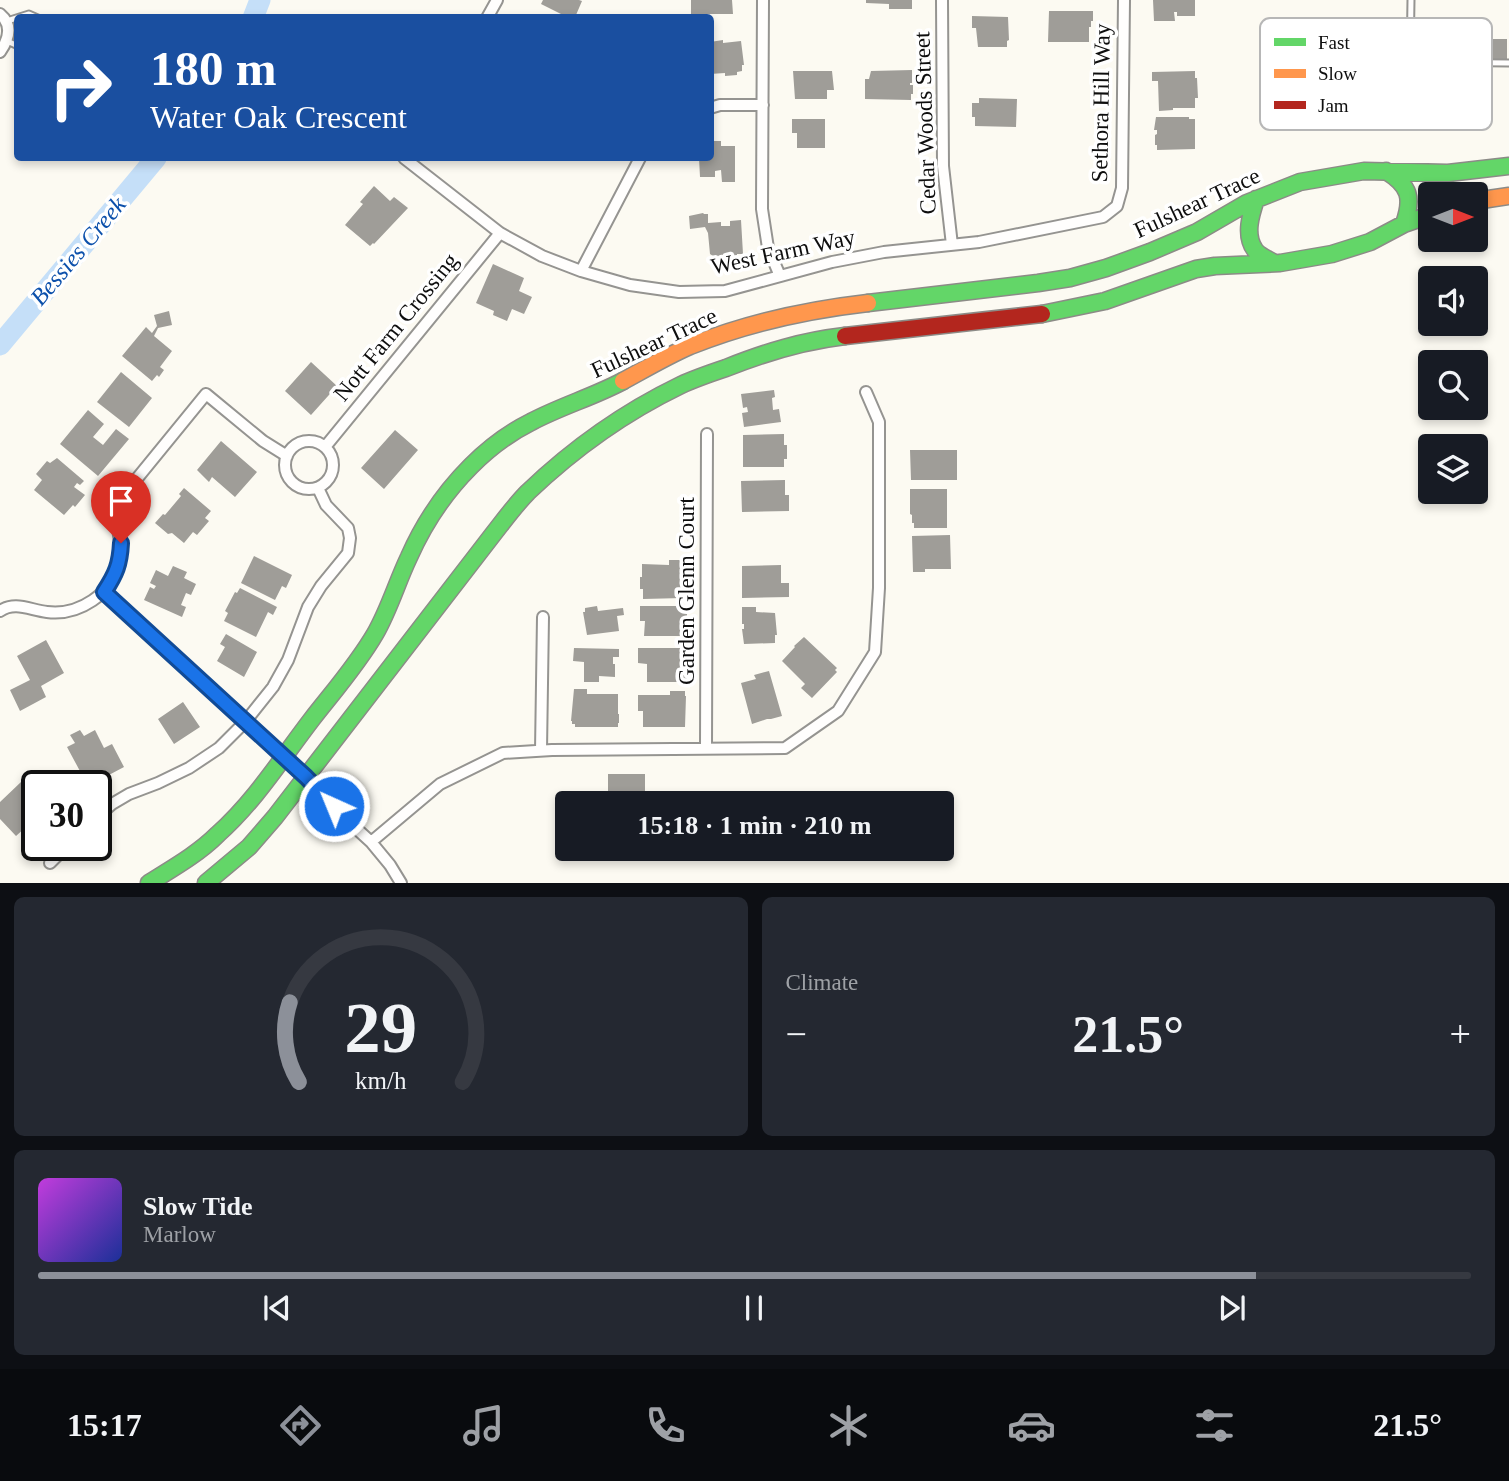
<!DOCTYPE html>
<html lang="en">
<head>
<meta charset="utf-8">
<style>
	body { margin:0; font-family:Georgia,serif; background:#242831; color:#f1f3f6; height:100vh; display:flex; flex-direction:column; font-size:26px; white-space:nowrap }
	* { box-sizing:border-box; margin:0 }
	p { font-size:23px; color:#9ea1a6 }
	.icon { flex:none; width:38px; height:38px; fill:none; stroke:currentColor; stroke-width:2; stroke-linecap:round; stroke-linejoin:round }
	.map { position:relative; height:883px; overflow:hidden }
	.drawer { display:flex; flex-direction:column; gap:14px; padding:14px; background:#0d0f14; flex:1 }
	.drawer>* { flex:none }
	.banner { position:absolute; left:14px; top:14px; width:700px; height:147px; border-radius:7px; box-shadow:0 4px 10px #0003; background:#1a4fa0; color:#fff; overflow:hidden }
	.needle { width:46px; rotate:90deg }
	.buttons { position:absolute; left:1418px; top:182px; display:grid; gap:14px }
	.buttons a { display:grid; place-items:center; width:70px; height:70px; border-radius:7px; background:#171b24; box-shadow:0 4px 10px #0003; font-size:35px }
	.speed { position:absolute; left:21px; top:770px; display:flex; gap:14px; font-size:35px; font-weight:700; text-align:center }
	.speed>* { display:grid; place-content:center; width:91px; height:91px; border-radius:50%; background:#171b24; box-shadow:0 4px 10px #0003; line-height:1 }
	.speed .limit { border:4px solid #111; border-radius:10px; background:#fff; color:#111 }
	.pin { position:absolute; display:grid; place-items:center; width:60px; height:60px; color:#fff; margin:-72px -30px; border-radius:50% 50% 50% 0; rotate:-45deg; box-shadow:0 0 7px #0007 }
	.pin .icon { rotate:45deg }
	.me { position:absolute; width:77px; margin:-38px; rotate:316deg; stroke-linejoin:round; filter:drop-shadow(0 0 5px #0008) }
	.turn { display:flex; align-items:center; gap:24px; height:147px; padding:0 21px; font-size:32px }
	.turn .icon { width:91px; height:91px; stroke-width:2.5 }
	.turn b { display:block; font-size:49px; line-height:60px }
	.big { font-size:52px; font-weight:700; line-height:1.1 }
	.drawer .card { flex:1; display:flex; flex-direction:column; justify-content:center; gap:10px; min-width:0; padding:0 24px; border-radius:10px; background:#242831 }
	.drawer .dial { align-items:center; gap:0 }
	.dial svg { height:182px; overflow:visible; fill:none; stroke:#363941; stroke-width:7; stroke-linecap:round; text-anchor:middle }
	.dial text { fill:#f1f3f6; stroke:none }
	.song { display:flex; align-items:center; gap:21px }
	.cover { width:84px; height:84px; border-radius:10px; background:linear-gradient(135deg,hsl(290 70% 55%),hsl(230 70% 35%)) }
	.played { height:7px; border-radius:4px; background:linear-gradient(90deg,#8c9099 85%,#363941 85%) }
	.keys { display:flex; justify-content:space-around; direction:ltr }
	.heat { display:flex; justify-content:space-between; align-items:center; font-size:38px; direction:ltr }
	.drawer .tiles { flex:1; display:grid; gap:14px; grid-template-columns:1fr 1fr }
	.card:last-child { grid-column:span 2 }
	.trip { position:absolute; left:555px; top:791px; width:399px; height:70px; border-radius:7px; background:#171b24; box-shadow:0 4px 10px #0003; font-weight:700; line-height:70px; text-align:center }
	.tab-bar { display:flex; height:112px; justify-content:space-around; align-items:center; background:#090b0e; color:#9ea1a6 }
	.tab-bar .icon { width:49px; height:49px }
	.tab-bar .active { color:#8c9099 }
	.tab-bar b { font-size:32px; color:#f1f3f6 }
	.map>svg:first-child { display:block }
</style>
</head>
<body>
<div class="map">
<svg width="1509" height="883" viewBox="0 0 1509 883">
	<rect width="100%" height="100%" fill="#fcfaf2"/>
	<g fill="none" stroke-linecap="round" stroke-linejoin="round">
		<path stroke="#c5dff8" stroke-width="21" d="M253 18 260 0
			M0 345 156 158"/>
	</g>
	<path fill="#9f9d98" d="M543 0H579L582 1 576 15 581 18H569L541 4Z
		M691 0H732L733 14H691Z
		M866 0H912V9H889V4L866 3Z
		M1153 0H1195V16H1177V12H1174L1175 21H1154Z
		M1049 11H1093V21H1091V27H1089V42H1048Z
		M972 16 1008 17 1009 40 1007 41V47H978L976 28H972Z
		M1485 39H1507V59H1485Z
		M723 40V43L741 41 744 65H742V71L737 72V75L725 76V73L710 74V61H712L710 42Z
		M912 70V83H910V85H913V94H911V100L865 99V79H869L871 71Z
		M793 71H832L834 90H827V99H795Z
		M1195 71V78H1197L1198 98H1195V108H1173V110L1159 111 1158 81H1152V72Z
		M979 98 1017 99 1016 127 975 126V117H972V103H979Z
		M1156 117H1189V119H1195V149L1157 150V145H1155V135L1157 134V130H1154Z
		M792 119H825V148H797V133H792Z
		M710 141H721V146H735V182H722L721 170 715 171V177H700L699 158H710Z
		M374 186 390 201 394 197 408 208 374 244 373 243 370 246 345 225 363 204 360 202Z
		M703 213 704 214H708V223L721 222V226H730V221L741 220 743 254H737V257L716 258 710 254 708 233 705 227 690 229 689 216Z
		M493 264 524 278 519 291 532 297 524 314 512 309 507 321 493 315 494 311 476 303Z
		M169 311 172 325 158 328 154 336 172 351 160 367 164 370 159 377 157 375 152 381 122 356 146 327 152 333 157 326 154 315Z
		M311 362 337 386 311 415 285 391Z
		M121 372 152 398 129 427 97 402Z
		M774 390 775 397 772 398 773 410 779 409 781 422 744 427 742 413 748 412 747 407 743 408 741 394Z
		M88 410 104 424 93 437 103 445 116 429 129 439 98 476 60 444Z
		M395 430 418 450 384 489 361 468Z
		M784 434V445H787V459H784V467H743V435Z
		M221 441 257 472 235 497 212 477 209 482 197 470Z
		M910 450H957V480H911Z
		M57 458 84 481 80 485 77 483 74 487 85 495 75 507 73 505 64 515 34 490 42 480 36 474 47 461 50 463Z
		M785 480V495H789V511L742 512 741 481Z
		M184 488 211 511 205 518 209 521 197 535 193 532 184 543 172 533 168 534 155 523 163 514 165 515 181 496 179 494Z
		M910 489H947V528H914V523H912V515L910 514Z
		M950 535 951 569H925V572H913L912 536Z
		M254 556 292 575 286 588 282 586 275 600 241 583Z
		M669 560H682L683 598 643 599V589H640V577H642V564L669 565Z
		M781 565V583H789V597L742 598V566Z
		M173 566 187 572 184 578 196 584 191 595 186 593 181 605 186 607 182 617 144 600 150 587 154 589 156 586 150 583 156 570 168 576Z
		M240 588 277 607 273 615 268 612 256 637 224 621 228 613 225 611 235 592 237 593Z
		M597 606 598 611 623 608 624 615 617 616 619 631 587 635 583 612H585V608Z
		M640 606H687V636H644L645 621H640Z
		M742 607H756V612L775 613 777 635H775V643L744 644 742 629H744V624H742Z
		M226 634 257 652 244 677 217 661 225 647 220 644Z
		M804 637 837 668 835 670 837 672 812 698 801 688 805 684 782 661 795 647 794 646Z
		M46 640 64 673 41 686 46 697 20 711 10 690 30 680 17 656Z
		M574 648 619 649V657H613V664H615V677L599 676V682H584V662L573 661Z
		M638 648H687V682H647V664L638 663Z
		M769 671 782 716 771 719H767L752 724 741 683 756 679 754 675Z
		M574 689H587V694H618V714H619V723H618V727H575V724H572V721H571Z
		M670 691H685V696H686L685 727H643V711H638V695H670Z
		M183 702 200 727 174 744 158 719Z
		M80 730 84 736 95 730 104 748 112 744 124 767 88 786 67 747 75 743 70 735Z
		M608 774H645V803H608Z
		M21 782 37 798V817L16 836 0 819V802Z"/>
	<g fill="none" stroke-linecap="round" stroke-linejoin="round">
		<g stroke="#959491" stroke-width="9">
			<path id="lane" d="M1411 0 1410 62 1509 63
				M7 21 29 14 38 18
				M1410 30H1479
				M7 41 18 46"/>
		</g>
		<g stroke="#959491" stroke-width="14">
			<path id="street" d="M763 0 762 209 768 248 780 276
				M942 0 943 166 952 245
				M0 14C13 25 9 39 0 52
				M487 18 497 0
				M710 108 720 105H763
				M404 158 500 233 542 256 581 271 630 285 679 292 725 291 832 262 884 252 979 242 1103 217 1117 206 1122 188 1124 0
				M581 271 640 158
				M285 465a24 24 0 1 1 48 0a24 24 0 1 1-48 0Z
				M325 447 500 233
				M104 592 306 777 348 821 371 842 390 865 401 883
				M0 611C15 601 30 610 47 612 79 616 112 594 120 562 124 541 113 523 117 503L206 394 263 441 287 456
				M706 748 707 434
				M541 750 543 617
				M96 818 112 804 129 794 158 783 189 768 219 748 245 722 273 687 288 660 308 607 321 586 348 553 350 538 348 528 326 505 318 488
				M371 842 440 784 503 753 552 750 785 748 838 711 875 652 879 588V422L866 392
				M50 863 68 845"/>
		</g>
		<g stroke="#8c8b87" stroke-width="19">
			<path id="fast" d="M1386 171C1410 186 1413 198 1404 224
				M1256 199C1251 214 1244 235 1255 250 1259 256 1268 259 1274 263
				M868 303 1038 283 1070 278 1106 268 1150 252 1197 232 1247 203 1300 182 1364 171 1448 173 1509 166
				M1042 314 1105 301 1196 269 1215 266 1280 263 1332 254 1370 242 1404 224 1430 215
				M149 883C173 868 198 854 218 834 255 801 282 758 312 719 333 692 357 665 375 634 389 610 397 582 409 557 424 523 445 492 471 466 489 448 509 433 531 422 561 406 593 397 623 381
				M206 883 249 847 275 817 494 533C505 519 516 504 528 492 573 449 625 412 681 385 696 378 711 373 726 368 766 352 802 341 845 336"/>
		</g>
		<g stroke="#8c8b87" stroke-width="19">
			<path id="slow" d="M1475 201 1509 196
				M623 381C645 369 667 356 690 346 747 323 807 310 868 303"/>
		</g>
		<g stroke="#8c8b87" stroke-width="19">
			<path id="jam" d="M845 336 1042 314"/>
		</g>
		<use href="#lane" stroke="#fffefd" stroke-width="5"/>
		<use href="#street" stroke="#fffefd" stroke-width="10"/>
		<use href="#fast" stroke="#63d668" stroke-width="16"/>
		<use href="#slow" stroke="#ff974d" stroke-width="16"/>
		<use href="#jam" stroke="#b3261e" stroke-width="16"/>
	</g>
	<g fill="none" stroke-linecap="round" stroke-linejoin="round">
		<g stroke="#114b97" stroke-width="18">
			<path id="route" d="M121 543C120 564 116 574 104 592L306 777 334 806"/>
		</g>
		<use href="#route" stroke="#1a73e8" stroke-width="12"/>
	</g>
	<g text-anchor="middle" dominant-baseline="central" stroke-width="7" stroke-linejoin="round" paint-order="stroke">
		<g font-size="23" fill="#0e0e0e" stroke="#fff">
			<text transform="translate(1101 103) rotate(-89)">Sethora Hill Way</text>
			<text transform="translate(925 123) rotate(-92)">Cedar Woods Street</text>
			<text transform="translate(1197 203) rotate(-25)">Fulshear Trace</text>
			<text transform="translate(783 252) rotate(-12)">West Farm Way</text>
			<text transform="translate(396 327) rotate(-51)">Nott Farm Crossing</text>
			<text transform="translate(654 343) rotate(-25)">Fulshear Trace</text>
			<text transform="translate(686 591) rotate(-90)">Garden Glenn Court</text>
		</g>
		<g font-size="24" font-style="italic" fill="#0c50ab" stroke="#fff">
			<text transform="translate(78 251) rotate(-50)">Bessies Creek</text>
		</g>
	</g>
	<rect x="1260" y="18" width="232" height="112" rx="10" fill="#fff" stroke="#b7b7b7" stroke-width="2"/>
	<rect x="1274" y="38" width="32" height="8" fill="#63d668"/>
	<rect x="1274" y="69" width="32" height="9" fill="#ff974d"/>
	<rect x="1274" y="101" width="32" height="8" fill="#b3261e"/>
	<g font-size="19" fill="#0e0e0e">
		<text x="1318" y="49">Fast</text>
		<text x="1318" y="80">Slow</text>
		<text x="1318" y="112">Jam</text>
	</g>
</svg>
<div class="buttons">
<a><svg class="needle" viewBox="-14 -14 28 28"><path d="M0-13l5 13h-10z" fill="#e53935"/><path d="M0 13l5-13h-10z" fill="#9ea1a6"/></svg></a>
<a><svg class="icon" aria-label="sound" viewBox="0 0 24 24"><path d="M4 9h4l5-4v14l-5-4H4zM17 9q2 3 0 6"/></svg></a>
<a><svg class="icon" aria-label="search" viewBox="0 0 24 24"><circle cx="10" cy="10" r="6"/><path d="M15 15l6 6"/></svg></a>
<a><svg class="icon" aria-label="layers" viewBox="0 0 24 24"><path d="M12 4l9 5-9 5-9-5zM3 14l9 5 9-5"/></svg></a>
</div>
<div class="speed"><div class="limit">30</div></div>
<div class="pin" style="left:121px;top:543px;background:#d93025"><svg class="icon" aria-label="arrive" viewBox="0 0 24 24"><path d="M6 21V4h12l-3 4 3 4H6"/></svg></div>
<svg class="me" style="left:334px;top:806px" viewBox="-20 -20 40 40"><circle r="17" fill="#1a73e8" stroke="#fff" stroke-width="3"/><path d="M0-11L8 9 0 5-8 9z" fill="#fff"/></svg>
<div class="trip">15:18 · 1 min · 210 m</div>
<div class="banner">
<div class="turn"><svg class="icon" aria-label="right" viewBox="0 0 24 24"><path d="M7 20v-9h11M14 6l5 5-5 5"/></svg><div><b>180 m</b>Water Oak Crescent</div></div>
</div>
</div>
<section class="drawer">
<div class="tiles">
<div class="card dial"><svg viewBox="0 0 100 80">
<path d="M14 69A42 42 0 1 1 86 69"/>
<path d="M14 69A42 42 0 0 1 10 34" stroke="#8c9099"/>
<text x="50" y="56" font-size="32" font-weight="700">29</text>
<text x="50" y="72" font-size="11">km/h</text>
</svg></div>
<div class="card"><p>Climate</p>
<div class="heat"><a>−</a><b class="big">21.5°</b><a>+</a></div>
</div>
<div class="card">
<div class="song"><i class="cover"></i><div><b>Slow Tide</b><p>Marlow</p></div></div>
<div class="played"></div>
<div class="keys"><svg class="icon" aria-label="previous" viewBox="0 0 24 24"><path d="M18 5L8 12l10 7zM5 5v14"/></svg><svg class="icon" aria-label="pause" viewBox="0 0 24 24"><path d="M8 5v14M16 5v14"/></svg><svg class="icon" aria-label="next" viewBox="0 0 24 24"><path d="M6 5l10 7-10 7zM19 5v14"/></svg></div>
</div>
</div>
</section>
<nav class="tab-bar">
<b>15:17</b>
<svg class="icon active" aria-label="directions" viewBox="0 0 24 24"><path d="M12 3l9 9-9 9-9-9zM9 14v-3h6M13 9l2 2-2 2"/></svg>
<svg class="icon" aria-label="music" viewBox="0 0 24 24"><path d="M9 18V5l10-2v13"/><circle cx="6" cy="18" r="3"/><circle cx="16" cy="16" r="3"/></svg>
<svg class="icon" aria-label="phone" viewBox="0 0 24 24"><path d="M5 4h4l2 5-3 2q2 4 5 5l2-3 5 2v4C11 20 4 13 5 4z"/></svg>
<svg class="icon" aria-label="climate" viewBox="0 0 24 24"><path d="M12 3v18M4 7l16 10M4 17L20 7"/></svg>
<svg class="icon" aria-label="car" viewBox="0 0 24 24"><path d="M5 17H2v-5l4-1 3-4h7l3 4 3 1v5h-3M9 17h6M6 11h13"/><circle cx="7" cy="17" r="2"/><circle cx="17" cy="17" r="2"/></svg>
<svg class="icon" aria-label="filters" viewBox="0 0 24 24"><path d="M4 7h16M4 17h16"/><circle cx="9" cy="7" r="2"/><circle cx="15" cy="17" r="2"/></svg>
<b>21.5°</b>
</nav>
</body>
</html>
